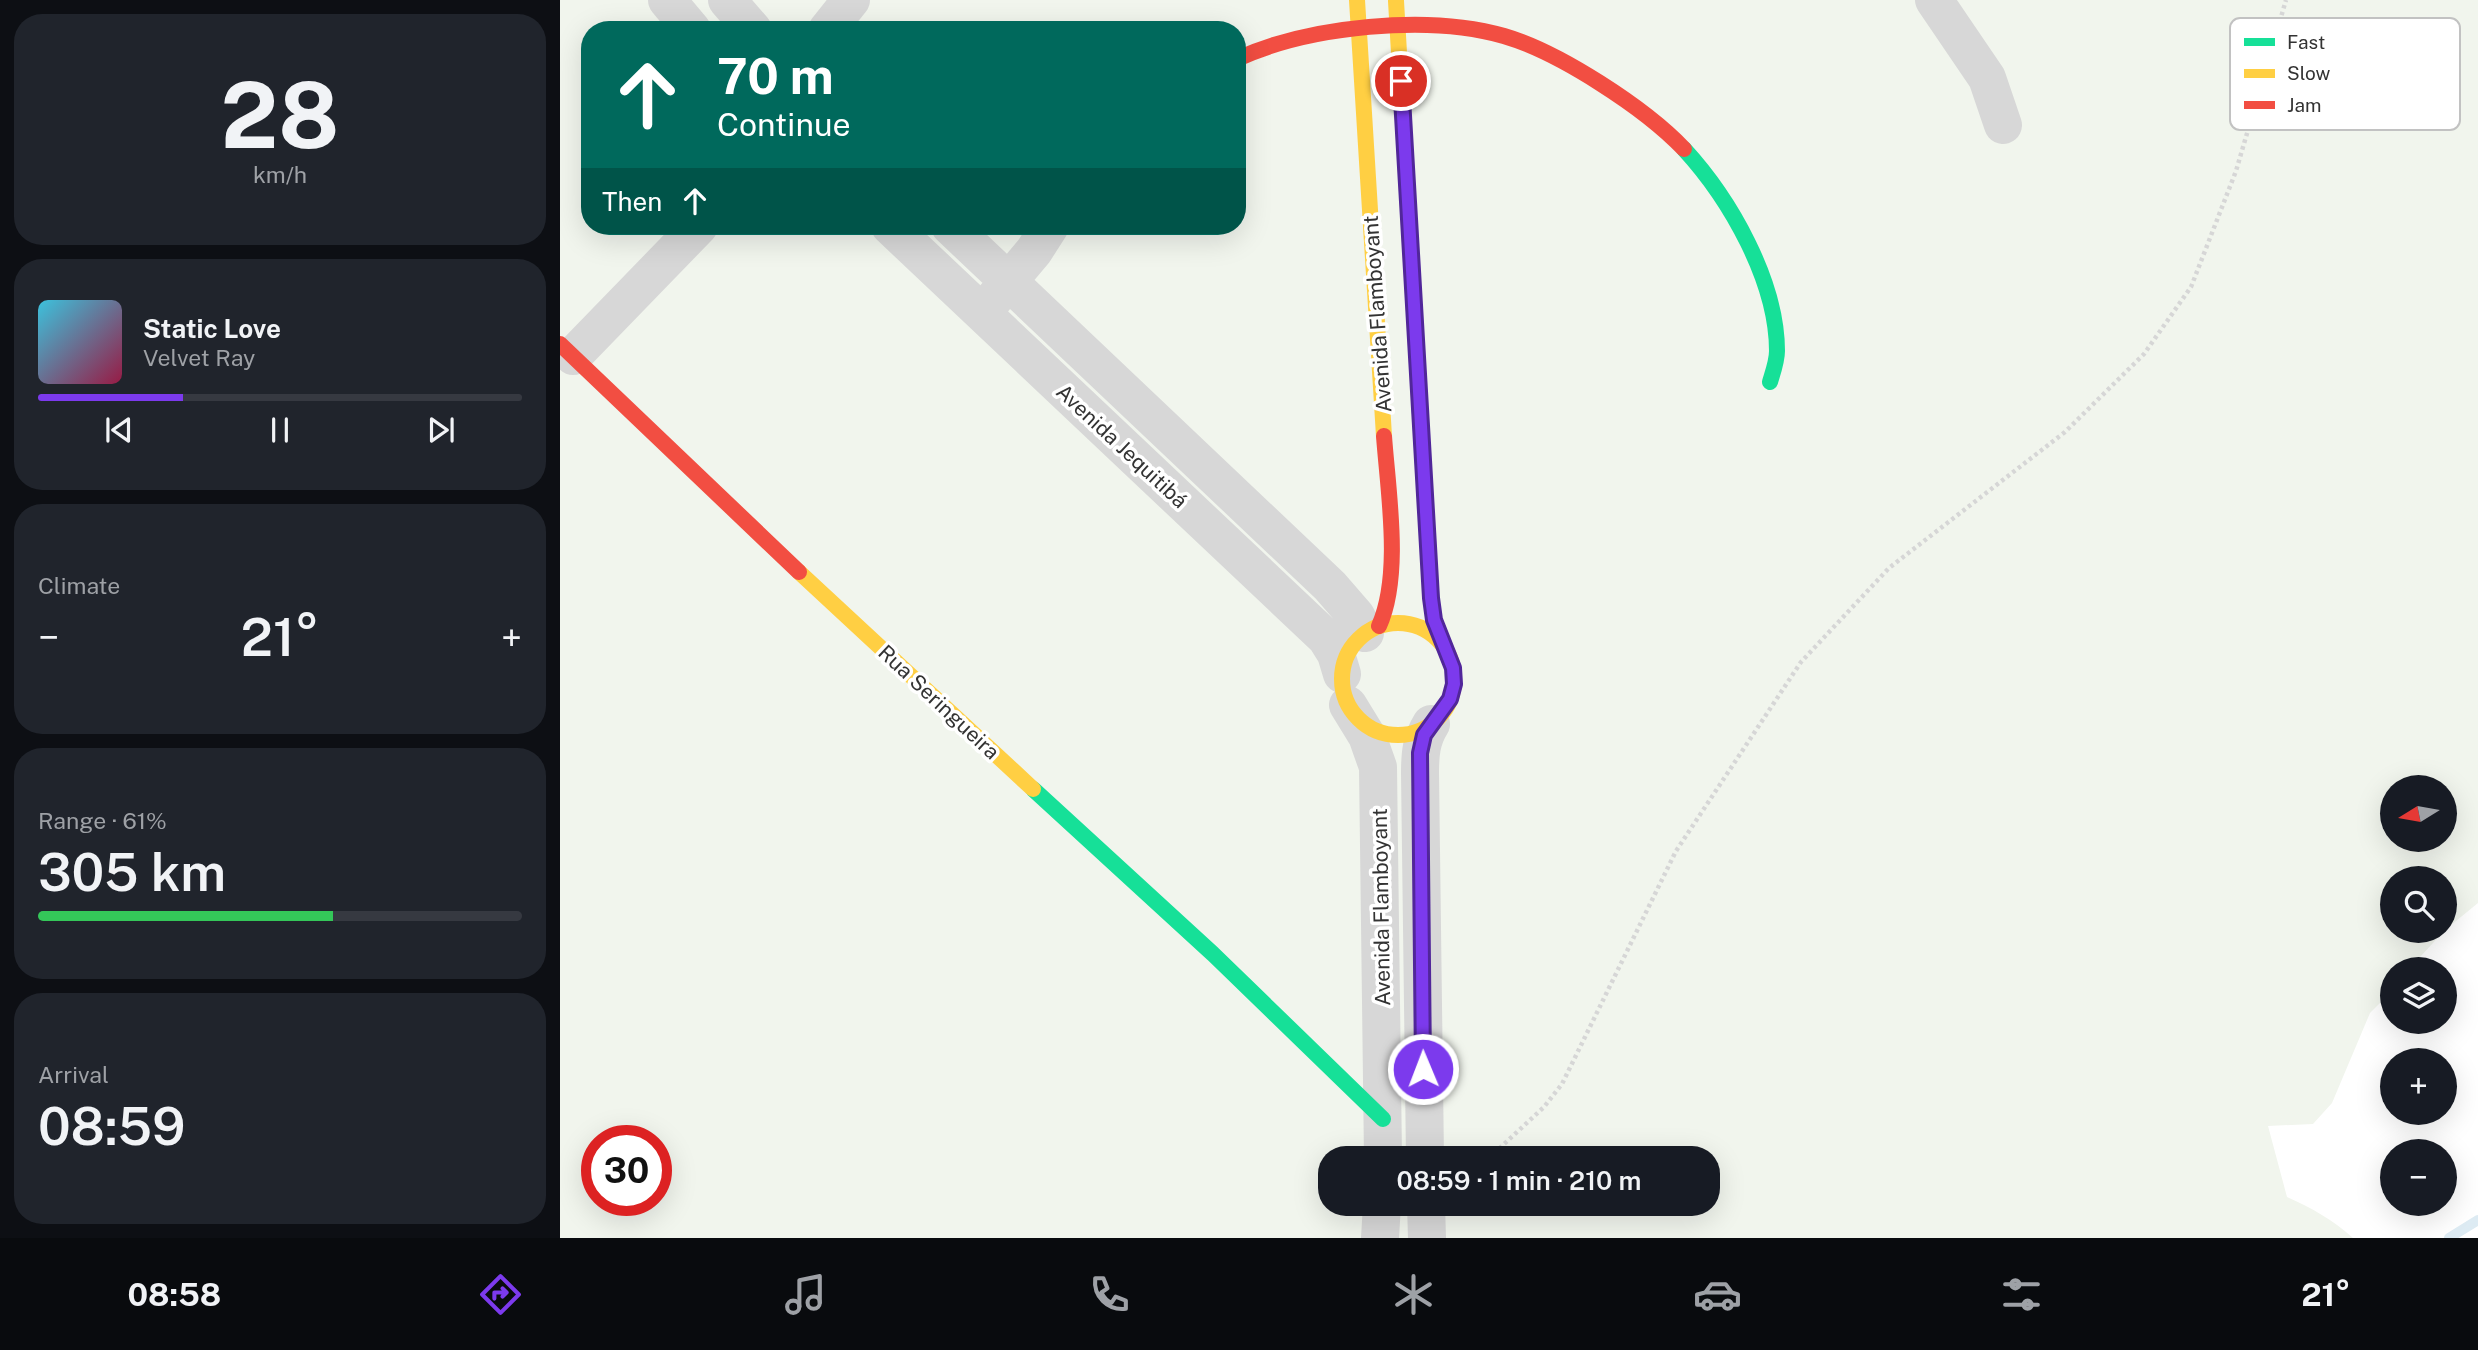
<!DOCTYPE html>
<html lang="en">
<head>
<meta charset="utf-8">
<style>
	body { margin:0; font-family:"Public Sans",sans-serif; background:#20242c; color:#f1f3f6; height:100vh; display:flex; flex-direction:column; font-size:26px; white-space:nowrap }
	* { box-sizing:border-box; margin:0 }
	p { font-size:23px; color:#9ea1a6 }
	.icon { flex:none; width:38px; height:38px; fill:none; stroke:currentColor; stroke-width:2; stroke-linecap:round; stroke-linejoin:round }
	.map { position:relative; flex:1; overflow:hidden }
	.panel { display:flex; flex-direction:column; gap:14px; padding:14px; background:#0d0f14; width:560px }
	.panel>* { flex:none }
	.guide { position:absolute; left:21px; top:21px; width:665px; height:214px; border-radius:28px; box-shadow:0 7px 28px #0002; background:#00695c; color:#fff; overflow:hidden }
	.needle { width:46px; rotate:259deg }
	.controls { position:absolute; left:1820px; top:775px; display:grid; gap:14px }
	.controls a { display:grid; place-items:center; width:77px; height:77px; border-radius:50%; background:#171b24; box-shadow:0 7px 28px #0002; font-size:35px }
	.speed { position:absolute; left:21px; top:1125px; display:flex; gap:14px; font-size:35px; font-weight:700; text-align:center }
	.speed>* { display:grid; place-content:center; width:91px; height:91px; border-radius:50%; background:#171b24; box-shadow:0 7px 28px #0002; line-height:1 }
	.speed .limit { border:10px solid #d22; background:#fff; color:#111 }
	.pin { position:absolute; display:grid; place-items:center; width:60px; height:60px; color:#fff; margin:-30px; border:4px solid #fff; border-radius:50%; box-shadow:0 2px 7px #0007 }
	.me { position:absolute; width:77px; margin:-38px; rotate:359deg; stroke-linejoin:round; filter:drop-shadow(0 0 5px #0008) }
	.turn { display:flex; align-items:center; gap:24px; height:147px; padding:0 21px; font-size:32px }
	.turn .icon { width:91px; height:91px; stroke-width:2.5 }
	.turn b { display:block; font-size:49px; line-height:60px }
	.then { display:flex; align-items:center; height:66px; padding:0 21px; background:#0003; gap:14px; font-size:26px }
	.big { font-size:52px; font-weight:600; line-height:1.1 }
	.panel .widget { flex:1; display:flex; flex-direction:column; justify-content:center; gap:10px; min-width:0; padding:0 24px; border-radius:28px; background:#20242c }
	.panel .dial { align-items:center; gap:0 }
	.dial b { font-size:91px; line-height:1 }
	.song { display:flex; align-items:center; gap:21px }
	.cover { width:84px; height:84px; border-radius:10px; background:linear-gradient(135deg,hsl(190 70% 55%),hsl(340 70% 35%)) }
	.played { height:7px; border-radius:4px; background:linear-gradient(90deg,#7c3aed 30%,#363941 30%) }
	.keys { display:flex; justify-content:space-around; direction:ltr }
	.heat { display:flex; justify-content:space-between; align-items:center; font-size:38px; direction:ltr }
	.charge { height:10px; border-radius:5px; background:linear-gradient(90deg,#34c759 61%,#363941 0) }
	.trip { position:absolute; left:758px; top:1146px; width:402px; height:70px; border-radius:28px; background:#171b24; box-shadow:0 7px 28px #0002; font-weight:600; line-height:70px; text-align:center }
	.menu { display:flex; height:112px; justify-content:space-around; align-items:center; background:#090b0e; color:#9ea1a6 }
	.menu .icon { width:49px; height:49px }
	.menu .selected { color:#7c3aed }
	.menu b { font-size:32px; color:#f1f3f6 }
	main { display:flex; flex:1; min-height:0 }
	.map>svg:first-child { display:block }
</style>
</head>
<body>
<main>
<section class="panel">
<div class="widget dial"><b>28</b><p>km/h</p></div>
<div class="widget">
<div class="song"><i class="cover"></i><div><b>Static Love</b><p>Velvet Ray</p></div></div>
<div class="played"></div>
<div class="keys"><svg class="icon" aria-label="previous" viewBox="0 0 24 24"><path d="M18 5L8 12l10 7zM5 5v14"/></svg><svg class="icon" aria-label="pause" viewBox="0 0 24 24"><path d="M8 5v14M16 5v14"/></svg><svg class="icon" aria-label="next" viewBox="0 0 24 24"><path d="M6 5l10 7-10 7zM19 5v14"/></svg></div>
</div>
<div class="widget"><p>Climate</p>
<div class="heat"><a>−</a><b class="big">21°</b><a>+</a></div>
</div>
<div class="widget"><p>Range · 61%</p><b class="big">305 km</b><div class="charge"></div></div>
<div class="widget"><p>Arrival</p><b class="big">08:59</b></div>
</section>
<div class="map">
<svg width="1918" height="1238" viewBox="0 0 1918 1238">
	<rect width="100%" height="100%" fill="#fff"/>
	<path fill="#f1f5ed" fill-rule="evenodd" d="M0 0H1918V903L1885 930V878H1832V931H1884L1849 969 1832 970V991L1810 1013 1772 1103 1753 1124 1708 1126 1727 1197C1752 1208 1773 1220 1793 1238H0ZM30 30H677V226H30ZM1832 788H1885V840H1832ZM37 1141H96V1200H37ZM770 1158H1148V1204H770Z"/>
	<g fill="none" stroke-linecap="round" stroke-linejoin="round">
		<path stroke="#ddebf3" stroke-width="10" d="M1889 1238 1918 1220"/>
		<path stroke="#d6d6d6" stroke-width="4.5" stroke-dasharray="3.5 3.5" stroke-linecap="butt" d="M929 1158 984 1107 1002 1084 1116 851 1241 662 1329 568 1505 432 1584 354 1631 287 1676 171 1726 0"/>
		<path stroke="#d7d7d7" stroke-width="38" d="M107 0 132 30
			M167 0 193 30
			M1374 0 1427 78 1443 125
			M267 30 291 0
			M330 226 766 638 776 654 782 674
			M390 226 770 586 796 616 805 633
			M432 301 474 251 490 226
			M13 356 139 226
			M788 705 807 736 818 767 823 1158
			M865 1158 860 773C860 755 861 740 871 724
			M866 1204 867 1238
			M820 1238 822 1204"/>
		<path stroke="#16e098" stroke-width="16" d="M1124 149C1170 199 1217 281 1217 351 1217 361 1213 372 1210 382
			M859 398 871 598 874 620 887 653
			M473 789 653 954 823 1119"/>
		<path stroke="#ffcf43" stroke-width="16" d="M797 0 824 436
			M836 1 859 398
			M239 572 473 789
			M782 679a56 56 0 1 1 112 0a56 56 0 1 1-112 0Z"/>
		<path stroke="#f24e42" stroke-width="16" d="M677 59C749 26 868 14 944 36 999 52 1085 108 1124 149
			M0 344 239 572
			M819 626C842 575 828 492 824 436"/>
	</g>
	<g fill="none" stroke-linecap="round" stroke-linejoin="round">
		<g stroke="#51269a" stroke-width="18">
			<path id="route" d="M841 81 871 598 874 620 893 668 894 684 890 699 864 735 860 753 863 1069"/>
		</g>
		<use href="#route" stroke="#7c3aed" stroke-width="12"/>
	</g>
	<g text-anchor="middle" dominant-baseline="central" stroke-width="7" stroke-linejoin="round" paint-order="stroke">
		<g font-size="21" fill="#333" stroke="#fff">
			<text transform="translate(817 314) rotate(-94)">Avenida Flamboyant</text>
			<text transform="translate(562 446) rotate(43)">Avenida Jequitibá</text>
			<text transform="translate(379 702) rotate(43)">Rua Seringueira</text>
			<text transform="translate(821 907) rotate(-91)">Avenida Flamboyant</text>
		</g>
	</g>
	<rect x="1670" y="18" width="230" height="112" rx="10" fill="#fff" stroke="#c2c2c2" stroke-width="2"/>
	<rect x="1684" y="38" width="31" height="8" fill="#16e098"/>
	<rect x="1684" y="69" width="31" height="9" fill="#ffcf43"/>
	<rect x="1684" y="101" width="31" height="8" fill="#f24e42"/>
	<g font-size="19" fill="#333">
		<text x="1727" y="49">Fast</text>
		<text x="1727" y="80">Slow</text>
		<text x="1727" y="112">Jam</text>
	</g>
</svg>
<div class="controls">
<a><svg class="needle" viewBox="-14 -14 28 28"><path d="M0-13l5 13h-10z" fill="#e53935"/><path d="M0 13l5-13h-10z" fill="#9ea1a6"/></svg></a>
<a><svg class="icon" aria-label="search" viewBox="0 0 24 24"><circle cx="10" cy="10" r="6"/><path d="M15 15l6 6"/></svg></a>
<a><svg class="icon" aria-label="layers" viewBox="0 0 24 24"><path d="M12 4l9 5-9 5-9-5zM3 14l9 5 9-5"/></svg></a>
<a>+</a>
<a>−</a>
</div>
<div class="speed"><div class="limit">30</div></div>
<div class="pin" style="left:841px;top:81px;background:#d93025"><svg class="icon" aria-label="arrive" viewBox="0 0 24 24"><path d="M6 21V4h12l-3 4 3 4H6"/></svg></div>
<svg class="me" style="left:863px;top:1069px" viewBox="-20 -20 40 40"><circle r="17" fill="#7c3aed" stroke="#fff" stroke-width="3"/><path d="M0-11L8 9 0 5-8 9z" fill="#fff"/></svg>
<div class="trip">08:59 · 1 min · 210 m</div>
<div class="guide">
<div class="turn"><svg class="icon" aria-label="ahead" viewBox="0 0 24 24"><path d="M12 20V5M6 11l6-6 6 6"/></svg><div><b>70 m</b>Continue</div></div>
<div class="then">Then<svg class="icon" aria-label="ahead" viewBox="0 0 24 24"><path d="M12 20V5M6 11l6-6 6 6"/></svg></div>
</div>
</div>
</main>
<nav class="menu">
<b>08:58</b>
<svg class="icon selected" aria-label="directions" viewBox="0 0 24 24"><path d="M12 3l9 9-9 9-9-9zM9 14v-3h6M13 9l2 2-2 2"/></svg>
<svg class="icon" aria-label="music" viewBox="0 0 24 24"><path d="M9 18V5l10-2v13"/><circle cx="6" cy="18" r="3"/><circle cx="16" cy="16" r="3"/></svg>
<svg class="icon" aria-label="phone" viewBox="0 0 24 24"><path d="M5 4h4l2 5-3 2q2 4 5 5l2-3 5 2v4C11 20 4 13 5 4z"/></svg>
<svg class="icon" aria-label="climate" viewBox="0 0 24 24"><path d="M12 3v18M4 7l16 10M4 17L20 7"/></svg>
<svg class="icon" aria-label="car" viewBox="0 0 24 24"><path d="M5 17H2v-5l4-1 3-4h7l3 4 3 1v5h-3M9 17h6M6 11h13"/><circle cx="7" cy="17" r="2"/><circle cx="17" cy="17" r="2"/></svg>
<svg class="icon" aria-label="filters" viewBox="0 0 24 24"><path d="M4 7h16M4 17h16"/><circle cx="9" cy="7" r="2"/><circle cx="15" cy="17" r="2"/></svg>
<b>21°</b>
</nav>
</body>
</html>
